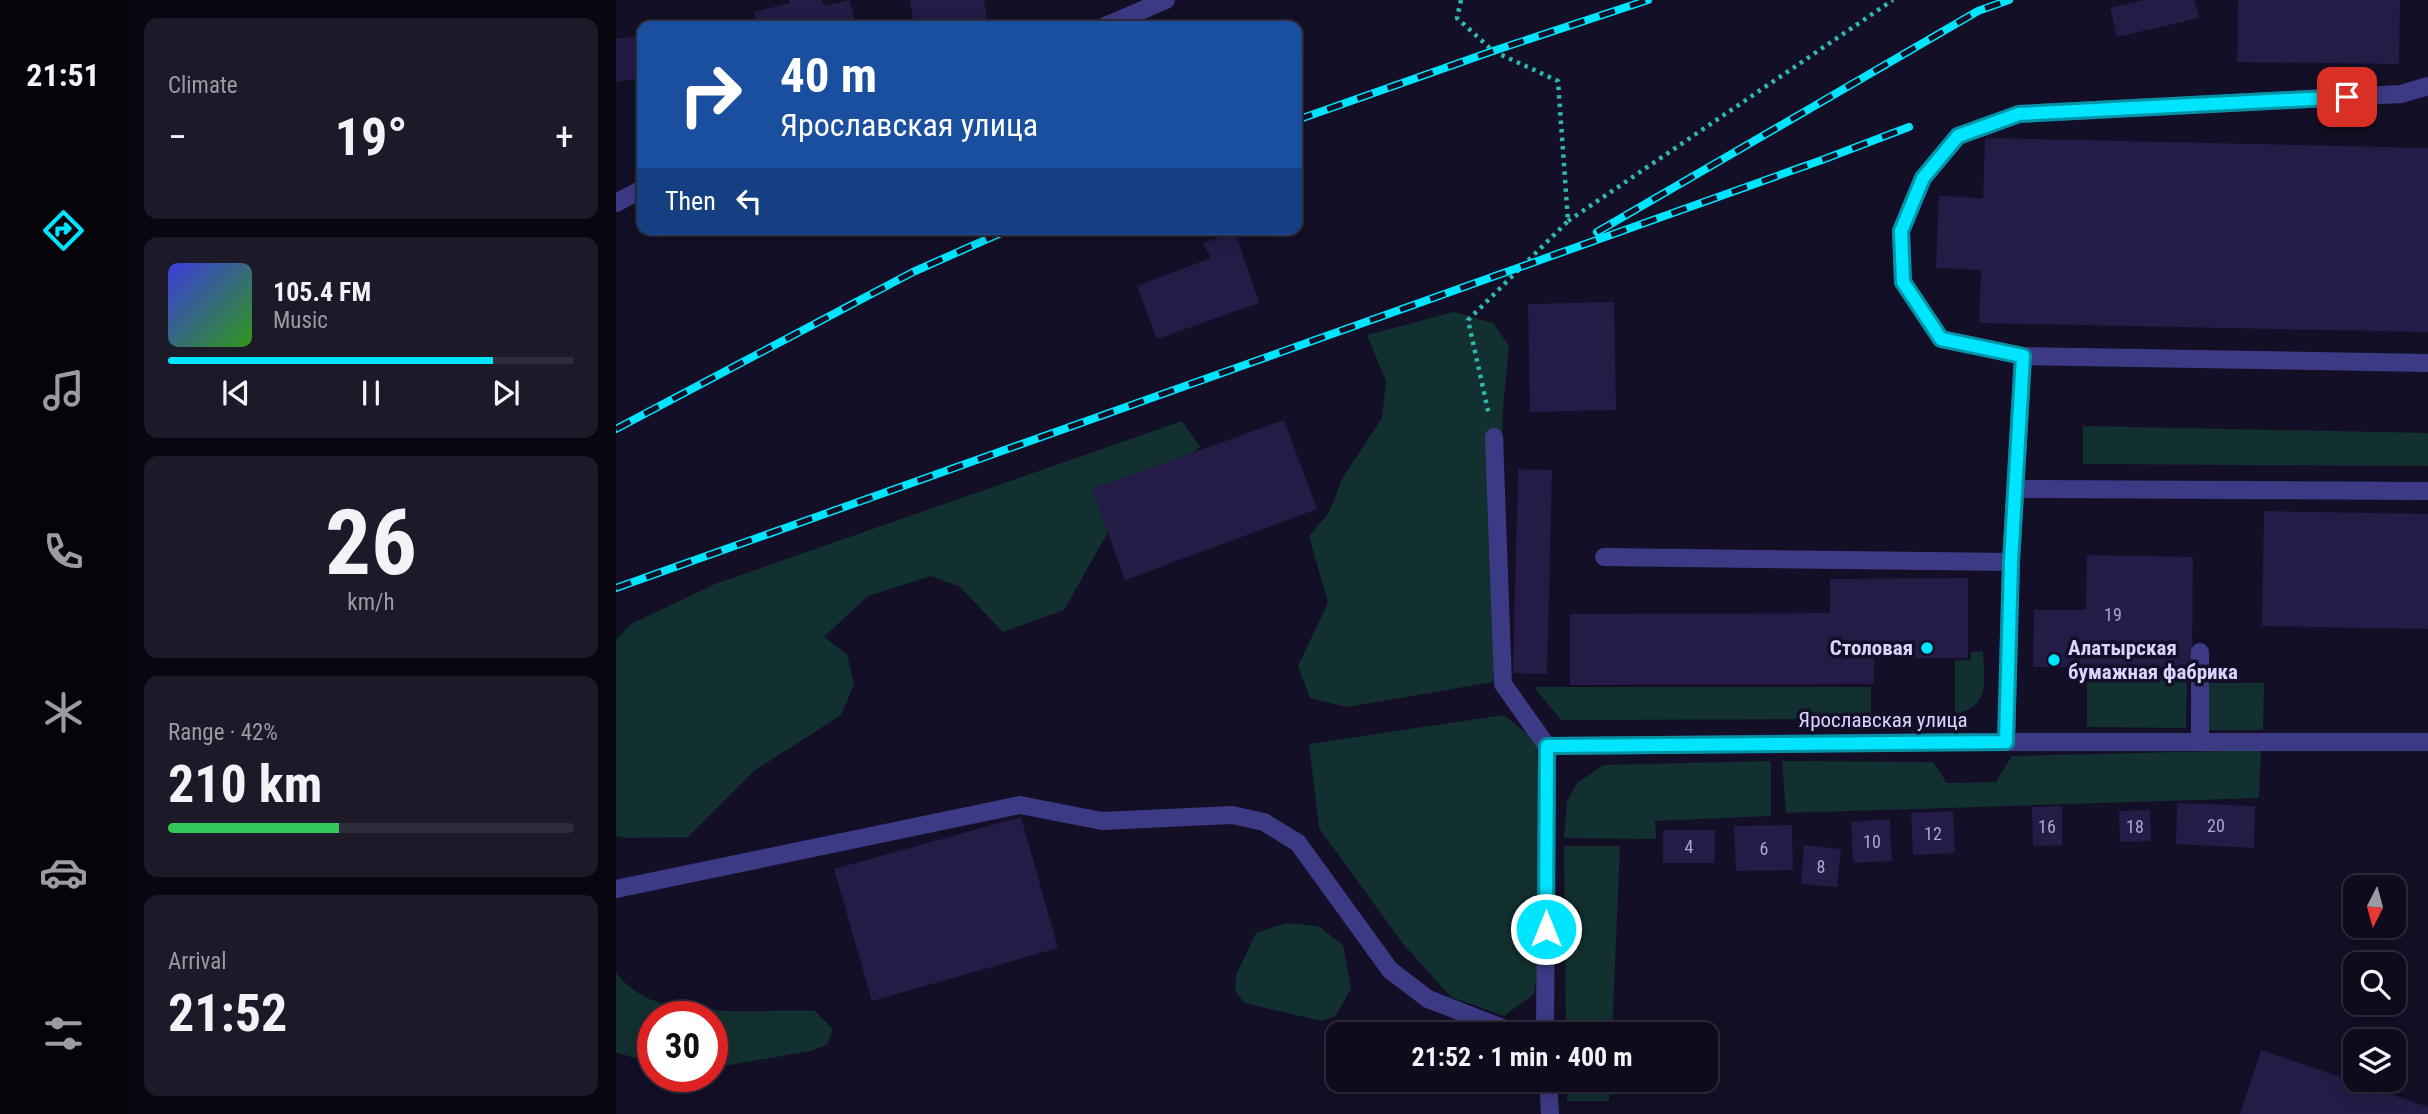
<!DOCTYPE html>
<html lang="en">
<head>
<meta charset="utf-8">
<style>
	body { margin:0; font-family:"Roboto Condensed",sans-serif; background:#1c1929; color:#f1f3f6; height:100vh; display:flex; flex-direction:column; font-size:26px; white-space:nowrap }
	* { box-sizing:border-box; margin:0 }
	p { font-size:23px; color:#9b9ba3 }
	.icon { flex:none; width:38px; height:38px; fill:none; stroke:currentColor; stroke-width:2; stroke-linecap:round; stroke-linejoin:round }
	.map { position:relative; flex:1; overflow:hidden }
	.sheet { display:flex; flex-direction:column; gap:18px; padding:18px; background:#08060f; width:490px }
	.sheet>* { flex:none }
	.banner { position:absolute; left:21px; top:21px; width:665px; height:214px; border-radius:14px; box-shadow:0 4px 18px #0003,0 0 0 2px #2e2b3b; background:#1a4fa0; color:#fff; overflow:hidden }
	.needle { width:46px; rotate:186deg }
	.tools { position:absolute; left:1727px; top:875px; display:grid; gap:14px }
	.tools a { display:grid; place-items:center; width:63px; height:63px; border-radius:14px; background:#0e0b1c; box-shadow:0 4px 18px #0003,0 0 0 2px #2e2b3b; font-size:35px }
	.speed { position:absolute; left:21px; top:1001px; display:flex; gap:14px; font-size:35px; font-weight:700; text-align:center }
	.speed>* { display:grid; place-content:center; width:91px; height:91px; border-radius:50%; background:#0e0b1c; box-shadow:0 4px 18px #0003,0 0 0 2px #2e2b3b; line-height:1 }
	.speed .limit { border:10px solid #d22; background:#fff; color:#111 }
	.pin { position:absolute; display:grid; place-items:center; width:60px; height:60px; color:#fff; margin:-30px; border-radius:14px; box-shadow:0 4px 10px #0006 }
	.me { position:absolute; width:77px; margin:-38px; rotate:0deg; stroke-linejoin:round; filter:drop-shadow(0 0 5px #0008) }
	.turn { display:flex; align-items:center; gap:24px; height:147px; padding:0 28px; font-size:32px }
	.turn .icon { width:91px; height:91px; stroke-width:2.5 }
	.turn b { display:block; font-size:49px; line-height:60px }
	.then { display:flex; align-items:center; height:66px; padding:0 28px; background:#0003; gap:14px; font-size:26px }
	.big { font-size:52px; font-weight:700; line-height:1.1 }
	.sheet .widget { flex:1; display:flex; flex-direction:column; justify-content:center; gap:10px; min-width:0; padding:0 24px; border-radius:14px; background:#1c1929 }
	.sheet .dial { align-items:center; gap:0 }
	.dial b { font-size:91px; line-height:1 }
	.song { display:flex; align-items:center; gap:21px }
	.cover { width:84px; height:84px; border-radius:10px; background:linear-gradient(135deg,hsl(240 70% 55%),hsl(110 70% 35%)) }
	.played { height:7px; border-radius:4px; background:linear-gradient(90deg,#00e5ff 80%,#2e2b3b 80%) }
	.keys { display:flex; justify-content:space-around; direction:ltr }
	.heat { display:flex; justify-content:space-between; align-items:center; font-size:38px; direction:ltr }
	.charge { height:10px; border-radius:5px; background:linear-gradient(90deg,#34c759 42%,#2e2b3b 0) }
	.trip { position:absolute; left:710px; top:1022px; width:392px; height:70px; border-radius:14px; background:#0e0b1c; box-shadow:0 4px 18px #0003,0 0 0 2px #2e2b3b; font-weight:700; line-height:70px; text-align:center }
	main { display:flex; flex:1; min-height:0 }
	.dock { display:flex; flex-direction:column; width:126px; justify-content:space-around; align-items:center; background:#06040b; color:#9b9ba3 }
	.dock .icon { width:49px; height:49px }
	.dock .active { color:#00e5ff }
	.dock b { font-size:32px; color:#f1f3f6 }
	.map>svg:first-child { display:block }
</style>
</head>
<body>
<main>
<nav class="dock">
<b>21:51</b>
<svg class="icon active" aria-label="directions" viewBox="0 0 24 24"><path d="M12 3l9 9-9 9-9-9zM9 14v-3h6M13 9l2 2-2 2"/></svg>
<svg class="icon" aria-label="music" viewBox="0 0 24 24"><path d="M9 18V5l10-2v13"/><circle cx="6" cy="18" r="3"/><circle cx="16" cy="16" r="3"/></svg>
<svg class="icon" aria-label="phone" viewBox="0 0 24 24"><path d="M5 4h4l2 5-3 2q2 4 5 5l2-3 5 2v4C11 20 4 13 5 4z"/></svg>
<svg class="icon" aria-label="climate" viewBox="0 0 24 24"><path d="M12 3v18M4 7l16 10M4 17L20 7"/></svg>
<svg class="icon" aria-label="car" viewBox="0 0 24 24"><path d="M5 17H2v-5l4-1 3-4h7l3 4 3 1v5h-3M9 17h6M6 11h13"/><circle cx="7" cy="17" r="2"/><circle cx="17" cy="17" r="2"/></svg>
<svg class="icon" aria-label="filters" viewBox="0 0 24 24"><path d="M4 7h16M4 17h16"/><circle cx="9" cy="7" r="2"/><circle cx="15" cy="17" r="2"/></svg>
</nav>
<section class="sheet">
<div class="widget"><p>Climate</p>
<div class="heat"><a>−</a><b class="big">19°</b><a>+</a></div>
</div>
<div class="widget">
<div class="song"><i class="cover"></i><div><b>105.4 FM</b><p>Music</p></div></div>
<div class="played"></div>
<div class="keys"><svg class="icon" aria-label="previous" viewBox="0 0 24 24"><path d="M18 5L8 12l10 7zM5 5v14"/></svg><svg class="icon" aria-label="pause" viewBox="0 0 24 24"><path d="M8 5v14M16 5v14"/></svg><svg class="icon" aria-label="next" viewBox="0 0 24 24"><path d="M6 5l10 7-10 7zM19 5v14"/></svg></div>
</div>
<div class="widget dial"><b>26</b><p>km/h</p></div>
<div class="widget"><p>Range · 42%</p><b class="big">210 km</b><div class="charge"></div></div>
<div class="widget"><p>Arrival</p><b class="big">21:52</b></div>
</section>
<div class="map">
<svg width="1812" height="1114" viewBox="0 0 1812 1114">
	<rect width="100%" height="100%" fill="#130f26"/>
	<path fill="#12302f" d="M838 312 877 323 893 346 887 408 877 682 731 707 694 698 682 666 712 603 693 536 713 513 726 479 766 418 770 381 751 335Z
		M566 421 584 447 532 485 492 532 448 610 387 632 344 587 315 576 252 596 208 637 231 654 238 685 225 715 138 771 72 837 9 838 0 836V640L15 624 99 584Z
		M1467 426 1812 433V466L1467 464Z
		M1367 651C1368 681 1375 706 1339 714V661L1355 660V652Z
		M1471 675H1571L1570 728 1471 727Z
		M1592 683H1648L1647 730H1593Z
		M918 687H1255V719L945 720Z
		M888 715 921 742 925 944 918 994 888 1016 835 997 788 945 703 828 693 744Z
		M1645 750 1643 798 1170 813 1166 761 1317 762 1331 783 1380 782 1396 756Z
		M1155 761V816L1039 821 1040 839 948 838 951 802 961 783 988 765Z
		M948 846H1004L996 1034H950Z
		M670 923 702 926 727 945 735 988 720 1016 706 1021 628 1003 619 990 620 975 640 933Z
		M0 973C11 987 27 998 45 1003 94 1015 149 1010 199 1011L217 1029 211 1045 195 1051 108 1066 96 1065V1017H37V1059L18 1058 0 1052Z
		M951 1080H994L993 1101H951Z"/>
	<path fill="#241b47" d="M173 0H206L208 6 234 0 240 26H141L138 12 174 3Z
		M294 0H368L372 26H298Z
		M1527 0H1578L1583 18 1501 37 1494 8Z
		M1622 0H1784L1783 64 1621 62Z
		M121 20 122 26H92V25Z
		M26 35V78L0 82V39Z
		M1369 138 1812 148V332L1363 323 1365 270 1320 268 1323 196 1367 198Z
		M619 232 643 303 541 339 521 286 595 258 587 243Z
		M998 302 1000 410 914 412 912 304Z
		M668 420 701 509 509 580 476 489Z
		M902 469 936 470 931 674 897 673Z
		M1648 511 1812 514V629L1646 626Z
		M1471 555 1577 557 1576 668 1417 667 1418 610H1470Z
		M1352 578V658H1258V684L954 685V614L1214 613V579Z
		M1561 803 1639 806 1638 848 1560 844Z
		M1446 806V845L1417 846 1416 807Z
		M1534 810 1535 841 1504 842 1503 811Z
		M1337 811 1339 853 1297 855 1295 813Z
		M405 817 442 948 256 1001 218 869Z
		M1274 819 1276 861 1237 863 1235 822Z
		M1176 825 1177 870 1120 871 1118 826Z
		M1047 830H1099V863H1047Z
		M1188 845 1225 849 1221 887 1185 884Z
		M1645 1050 1812 1107V1114H1624Z"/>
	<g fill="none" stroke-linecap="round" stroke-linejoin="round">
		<path stroke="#2fb8b0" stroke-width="4.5" stroke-dasharray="3.5 5" stroke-linecap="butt" d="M845 0 841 18 877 51 942 81 952 221 852 320 873 415
			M952 221 1277 0"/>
		<path stroke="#3d3a85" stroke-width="18" d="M489 26 550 0
			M1812 86 1785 94 1403 114 1342 136 1307 178 1285 231 1287 282 1325 339 1407 356 1812 363
			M0 203 26 189
			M878 437 887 684 931 746
			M1399 489 1812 491
			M988 557 1395 562
			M1584 741V652
			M1390 742 1395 562 1407 356
			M931 746 1333 742H1812
			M0 889 404 805 486 821 616 815 648 822 682 843 774 970 812 999 902 1034
			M929 1034 931 746
			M932 1080 934 1114"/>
		<g stroke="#00e5ff" stroke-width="8">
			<path id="rail" d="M681 120 877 51 1032 0
				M981 232 1362 11 1393 0
				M0 429 297 272 394 229
				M0 588 1206 160 1293 127"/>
		</g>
		<use href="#rail" stroke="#130f26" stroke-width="5" stroke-dasharray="16" stroke-linecap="butt"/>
	</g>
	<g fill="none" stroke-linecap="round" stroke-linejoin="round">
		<g stroke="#0095a6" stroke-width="18">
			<path id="route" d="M930 929 931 746 1390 742 1395 562 1407 356 1325 339 1287 282 1285 231 1307 178 1342 136 1403 114 1731 97"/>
		</g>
		<use href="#route" stroke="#00e5ff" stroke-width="12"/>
	</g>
	<g fill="#00e5ff" stroke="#130f26" stroke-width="2.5">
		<circle cx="1311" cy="648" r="7"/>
		<circle cx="1438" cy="660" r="7"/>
	</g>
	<g text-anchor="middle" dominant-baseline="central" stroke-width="7" stroke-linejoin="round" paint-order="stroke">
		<g font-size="18" fill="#aca6d1">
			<text x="1497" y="614">19</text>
			<text x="1600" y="825">20</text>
			<text x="1431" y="826">16</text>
			<text x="1519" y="826">18</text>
			<text x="1317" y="833">12</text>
			<text x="1256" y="841">10</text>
			<text x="1073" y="846">4</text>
			<text x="1148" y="848">6</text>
			<text x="1205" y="866">8</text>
		</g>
		<g font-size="21" font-weight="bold" fill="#d9d4ff" stroke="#130f26" text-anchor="end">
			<text x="1297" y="648">Столовая</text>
			<text x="1452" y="648" text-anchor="start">Алатырская<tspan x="1452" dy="24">бумажная фабрика</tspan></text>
		</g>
		<g font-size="21" fill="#d9d4ff" stroke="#130f26">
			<text x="1267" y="720">Ярославская улица</text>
		</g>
	</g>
</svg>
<div class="tools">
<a><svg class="needle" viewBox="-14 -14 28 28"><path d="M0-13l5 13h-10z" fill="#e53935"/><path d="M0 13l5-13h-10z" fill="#9b9ba3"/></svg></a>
<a><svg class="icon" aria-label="search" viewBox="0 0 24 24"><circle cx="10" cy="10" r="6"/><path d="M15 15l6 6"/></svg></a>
<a><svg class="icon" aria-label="layers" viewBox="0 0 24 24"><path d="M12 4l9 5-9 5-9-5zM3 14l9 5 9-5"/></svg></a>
</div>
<div class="speed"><div class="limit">30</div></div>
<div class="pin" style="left:1731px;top:97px;background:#d93025"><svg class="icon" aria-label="arrive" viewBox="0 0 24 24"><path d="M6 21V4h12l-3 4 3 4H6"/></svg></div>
<svg class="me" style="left:930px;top:929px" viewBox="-20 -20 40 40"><circle r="17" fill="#00e5ff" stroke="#fff" stroke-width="3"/><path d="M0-11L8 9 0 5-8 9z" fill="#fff"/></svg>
<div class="trip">21:52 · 1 min · 400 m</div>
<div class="banner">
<div class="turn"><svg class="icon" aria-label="right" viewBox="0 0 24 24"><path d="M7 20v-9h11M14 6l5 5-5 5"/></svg><div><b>40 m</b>Ярославская улица</div></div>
<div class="then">Then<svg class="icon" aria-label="left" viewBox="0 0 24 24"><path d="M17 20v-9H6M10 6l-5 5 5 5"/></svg></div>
</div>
</div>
</main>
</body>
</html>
